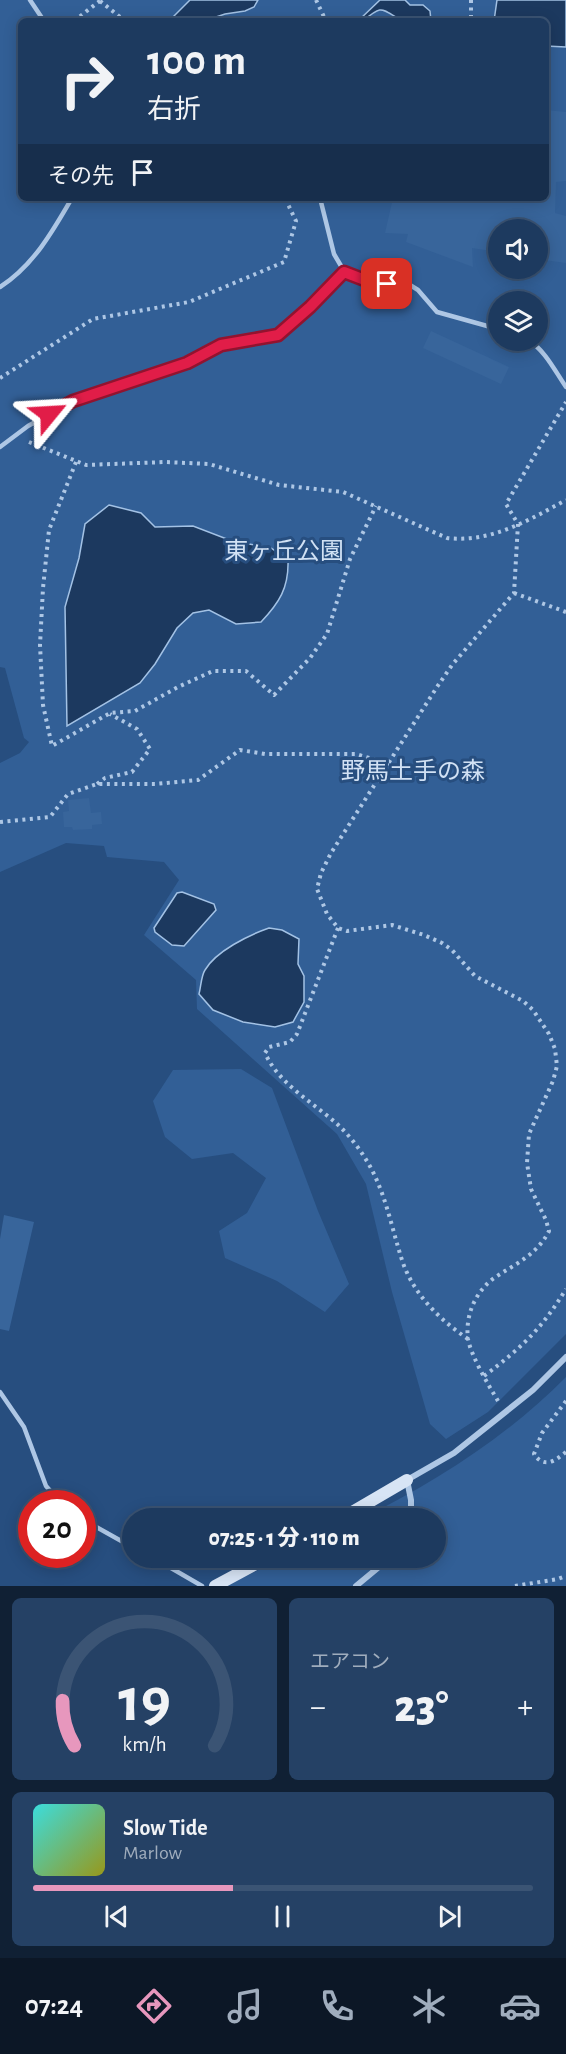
<!DOCTYPE html>
<html lang="ja">
<head>
<meta charset="utf-8">
<style>
	body { margin:0; font-family:"Alegreya Sans","Noto Sans JP",sans-serif; background:#254165; color:#f1f3f6; height:100vh; display:flex; flex-direction:column; font-size:22px; white-space:nowrap }
	* { box-sizing:border-box; margin:0 }
	p { font-size:20px; color:#a0adbd }
	.icon { flex:none; width:33px; height:33px; fill:none; stroke:currentColor; stroke-width:2; stroke-linecap:round; stroke-linejoin:round }
	.map { position:relative; height:1586px; overflow:hidden }
	.details { display:flex; flex-direction:column; gap:12px; padding:12px; background:#102034; flex:1 }
	.details>* { flex:none }
	.banner { position:absolute; left:18px; top:18px; width:531px; height:183px; border-radius:9px; box-shadow:0 3px 15px #0003,0 0 0 2px #3b5474; background:#1d3a5f; color:#f1f3f6; overflow:hidden }
	.buttons { position:absolute; left:488px; top:219px; display:grid; gap:12px }
	.buttons a { display:grid; place-items:center; width:60px; height:60px; border-radius:50%; background:#1d3a5f; box-shadow:0 3px 15px #0003,0 0 0 2px #3b5474; font-size:30px }
	.speed { position:absolute; left:18px; top:1490px; display:flex; gap:12px; font-size:30px; font-weight:700; text-align:center }
	.speed>* { display:grid; place-content:center; width:78px; height:78px; border-radius:50%; background:#1d3a5f; box-shadow:0 3px 15px #0003,0 0 0 2px #3b5474; line-height:1 }
	.speed .limit { border:9px solid #d22; background:#fff; color:#111 }
	.pin { position:absolute; display:grid; place-items:center; width:51px; height:51px; color:#fff; margin:-26px; border-radius:12px; box-shadow:0 3px 9px #0006 }
	.me { position:absolute; width:66px; margin:-33px; rotate:63deg; stroke-linejoin:round; filter:drop-shadow(0 0 4px #0008) }
	.turn { display:flex; align-items:center; gap:21px; height:126px; padding:0 30px; font-size:27px }
	.turn .icon { width:78px; height:78px; stroke-width:2.5 }
	.turn b { display:block; font-size:42px; line-height:51px }
	.then { display:flex; align-items:center; height:57px; padding:0 30px; background:#0003; gap:12px; font-size:22px }
	.big { font-size:45px; font-weight:800; line-height:1.1 }
	.details .widget { flex:1; display:flex; flex-direction:column; justify-content:center; gap:9px; min-width:0; padding:0 21px; border-radius:9px; background:#254165 }
	.details .dial { align-items:center; gap:0 }
	.dial svg { height:156px; overflow:visible; fill:none; stroke:#3b5474; stroke-width:7; stroke-linecap:round; text-anchor:middle }
	.dial text { fill:#f1f3f6; stroke:none }
	.song { display:flex; align-items:center; gap:18px }
	.cover { width:72px; height:72px; border-radius:9px; background:linear-gradient(135deg,hsl(180 70% 55%),hsl(60 70% 35%)) }
	.played { height:6px; border-radius:3px; background:linear-gradient(90deg,#e797bd 40%,#3b5474 40%) }
	.keys { display:flex; justify-content:space-around; direction:ltr }
	.heat { display:flex; justify-content:space-between; align-items:center; font-size:33px; direction:ltr }
	.details .tiles { flex:1; display:grid; gap:12px; grid-template-columns:1fr 1fr }
	.widget:last-child { grid-column:span 2 }
	.trip { position:absolute; left:122px; top:1508px; width:324px; height:60px; border-radius:30px; background:#1d3a5f; box-shadow:0 3px 15px #0003,0 0 0 2px #3b5474; font-weight:800; line-height:60px; text-align:center }
	.dock { display:flex; height:96px; justify-content:space-around; align-items:center; background:#0c1726; color:#a0adbd }
	.dock .icon { width:42px; height:42px }
	.dock .on { color:#e797bd }
	.dock b { font-size:27px; color:#f1f3f6 }
	.map>svg:first-child { display:block }
</style>
</head>
<body>
<div class="map">
<svg width="566" height="1586" viewBox="0 0 566 1586">
	<rect width="100%" height="100%" fill="#274e7f"/>
	<path fill="#325f96" fill-rule="evenodd" d="M0 0H566V1334L488 1412 446 1439 430 1424 392 1292 366 1184 337 1134 197 1009 196 980 144 935 179 880 164 862 107 857 104 846 66 843 0 872V763L20 753 29 742 24 738 5 668 0 667ZM21 21H546V198H21ZM498 230H537V268H498ZM498 302H537V340H498Z
		M241 1069 272 1088 318 1211 349 1284 325 1312 277 1281 225 1258 219 1231 247 1213 266 1178 233 1153 192 1159 165 1137 153 1101 173 1070Z
		M566 1377V1586H226L285 1557H435V1518H363C436 1482 509 1435 566 1377Z"/>
	<path fill="#1c395f" stroke="#a3c2e5" stroke-width="1.5" d="M190 0H258L254 7 245 11 225 14 204 21H169Z
		M380 0H405L410 5H423L430 11 431 21C423 21 408 24 401 20 381 9 383 4 363 21H358Z
		M497 0H566V47L546 46V21H494Z
		M109 505 141 513 155 527 193 526 232 541 271 548 288 560C289 588 279 603 261 622L236 624 209 610 193 613 177 628 155 664 140 683 67 726 65 607 79 558 85 524Z
		M182 892 214 904 216 910 184 946 172 945 155 932 154 928 177 893Z
		M269 928 282 930 299 939 298 964 304 976V1002L293 1022 275 1027 243 1022 213 1010 199 994C201 987 201 976 205 970 216 951 249 935 269 928Z"/>
	<path fill="#38659b" d="M546 110 566 112V181L556 182 555 213 566 216V263L537 259V230H498V252L472 248 473 267 406 242 408 234 385 233 393 198H546Z
		M431 331 509 367 501 384 423 348Z
		M89 798 91 813 101 812 102 824 92 825V829L73 830 72 827H64L63 812 69 811 68 800Z
		M4 1215 34 1222 9 1331 0 1329V1239Z"/>
	<g fill="none" stroke-linecap="round" stroke-linejoin="round">
		<path stroke="#aec7e5" stroke-width="4" stroke-dasharray="3 4.5" stroke-linecap="butt" d="M316 0 326 21
			M471 0V21
			M100 1 125 21
			M74 21 101 0
			M0 378 93 319 189 302 284 262 296 221 285 198
			M29 442 86 465 165 462 209 464 279 485 343 492 447 538C491 543 529 520 566 500
			M76 462 49 530 43 588 40 645 43 705 52 746 110 713 135 711 178 687 213 671H246L274 695 310 658 327 634 350 559 376 506
			M514 593 566 612
			M97 784 105 778 132 772 150 749 137 729 110 714
			M0 822 50 817 68 794 97 784H155L198 780 240 750 265 754H356L389 764
			M338 928 297 1034 290 1042 269 1047 265 1053C279 1084 311 1101 336 1123 347 1133 357 1145 365 1158 385 1189 391 1226 402 1260 413 1294 440 1320 468 1339
			M484 1376C521 1348 541 1330 566 1289
			M498 1401C489 1386 471 1356 468 1339 465 1316 475 1292 494 1278 515 1264 537 1255 549 1231L546 1220 531 1189 527 1163 529 1134 553 1081 557 1066 555 1049 549 1034 533 1010 523 1001 475 976 452 950 442 943 424 935 392 925 347 931 338 928 327 914 317 889 321 873 331 853 437 687 452 665 514 593 518 524 506 504 566 402
			M566 1401 542 1433 534 1454C544 1469 555 1461 566 1452
			M515 1586 558 1579 566 1576"/>
		<path stroke="#aec7e5" stroke-width="4.5" d="M30 0 44 21
			M320 198 334 254 344 271 370 282 410 285 418 290 437 312 498 329
			M0 287C33 266 53 231 72 198
			M528 340C545 350 555 371 566 387
			M0 447 28 426 73 401 187 363 221 345 278 335 311 307 344 271
			M0 1392 24 1427 46 1486 61 1503
			M82 1519 132 1547
			M152 1557 202 1586"/>
		<path stroke="#aec7e5" stroke-width="6" d="M411 1518V1500L407 1480 454 1453 533 1390 566 1357
			M356 1586 391 1557"/>
		<path stroke="#d7e4f5" stroke-width="12" d="M342 1518 407 1480
			M215 1586 269 1557"/>
	</g>
	<g fill="none" stroke-linecap="round" stroke-linejoin="round">
		<g stroke="#92132f" stroke-width="15">
			<path id="route" d="M49 414 73 401 187 363 221 345 278 335 310 307 344 272 370 282 387 284"/>
		</g>
		<use href="#route" stroke="#e11d48" stroke-width="10"/>
	</g>
	<g text-anchor="middle" dominant-baseline="central" stroke-width="6" stroke-linejoin="round" paint-order="stroke">
		<g font-size="24" fill="#d1e1f4" stroke="#274e7f">
			<text x="284" y="552">東ヶ丘公園</text>
			<text x="413" y="772">野馬土手の森</text>
		</g>
	</g>
</svg>
<div class="buttons">
<a><svg class="icon" aria-label="sound" viewBox="0 0 24 24"><path d="M4 9h4l5-4v14l-5-4H4zM17 9q2 3 0 6"/></svg></a>
<a><svg class="icon" aria-label="layers" viewBox="0 0 24 24"><path d="M12 4l9 5-9 5-9-5zM3 14l9 5 9-5"/></svg></a>
</div>
<div class="speed"><div class="limit">20</div></div>
<div class="pin" style="left:387px;top:284px;background:#d93025"><svg class="icon" aria-label="arrive" viewBox="0 0 24 24"><path d="M6 21V4h12l-3 4 3 4H6"/></svg></div>
<svg class="me" style="left:49px;top:414px" viewBox="-20 -20 40 40"><path d="M0-17L14 15 0 8-14 15z" fill="#e11d48" stroke="#fff" stroke-width="4"/></svg>
<div class="trip">07:25 · 1 分 · 110 m</div>
<div class="banner">
<div class="turn"><svg class="icon" aria-label="right" viewBox="0 0 24 24"><path d="M7 20v-9h11M14 6l5 5-5 5"/></svg><div><b>100 m</b>右折</div></div>
<div class="then">その先<svg class="icon" aria-label="arrive" viewBox="0 0 24 24"><path d="M6 21V4h12l-3 4 3 4H6"/></svg></div>
</div>
</div>
<section class="details">
<div class="tiles">
<div class="widget dial"><svg viewBox="0 0 100 80">
<path d="M14 69A42 42 0 1 1 86 69"/>
<path d="M14 69A42 42 0 0 1 8 46" stroke="#e797bd"/>
<text x="50" y="56" font-size="32" font-weight="700">19</text>
<text x="50" y="72" font-size="11">km/h</text>
</svg></div>
<div class="widget"><p>エアコン</p>
<div class="heat"><a>−</a><b class="big">23°</b><a>+</a></div>
</div>
<div class="widget">
<div class="song"><i class="cover"></i><div><b>Slow Tide</b><p>Marlow</p></div></div>
<div class="played"></div>
<div class="keys"><svg class="icon" aria-label="previous" viewBox="0 0 24 24"><path d="M18 5L8 12l10 7zM5 5v14"/></svg><svg class="icon" aria-label="pause" viewBox="0 0 24 24"><path d="M8 5v14M16 5v14"/></svg><svg class="icon" aria-label="next" viewBox="0 0 24 24"><path d="M6 5l10 7-10 7zM19 5v14"/></svg></div>
</div>
</div>
</section>
<nav class="dock">
<b>07:24</b>
<svg class="icon on" aria-label="directions" viewBox="0 0 24 24"><path d="M12 3l9 9-9 9-9-9zM9 14v-3h6M13 9l2 2-2 2"/></svg>
<svg class="icon" aria-label="music" viewBox="0 0 24 24"><path d="M9 18V5l10-2v13"/><circle cx="6" cy="18" r="3"/><circle cx="16" cy="16" r="3"/></svg>
<svg class="icon" aria-label="phone" viewBox="0 0 24 24"><path d="M5 4h4l2 5-3 2q2 4 5 5l2-3 5 2v4C11 20 4 13 5 4z"/></svg>
<svg class="icon" aria-label="climate" viewBox="0 0 24 24"><path d="M12 3v18M4 7l16 10M4 17L20 7"/></svg>
<svg class="icon" aria-label="car" viewBox="0 0 24 24"><path d="M5 17H2v-5l4-1 3-4h7l3 4 3 1v5h-3M9 17h6M6 11h13"/><circle cx="7" cy="17" r="2"/><circle cx="17" cy="17" r="2"/></svg>
</nav>
</body>
</html>
